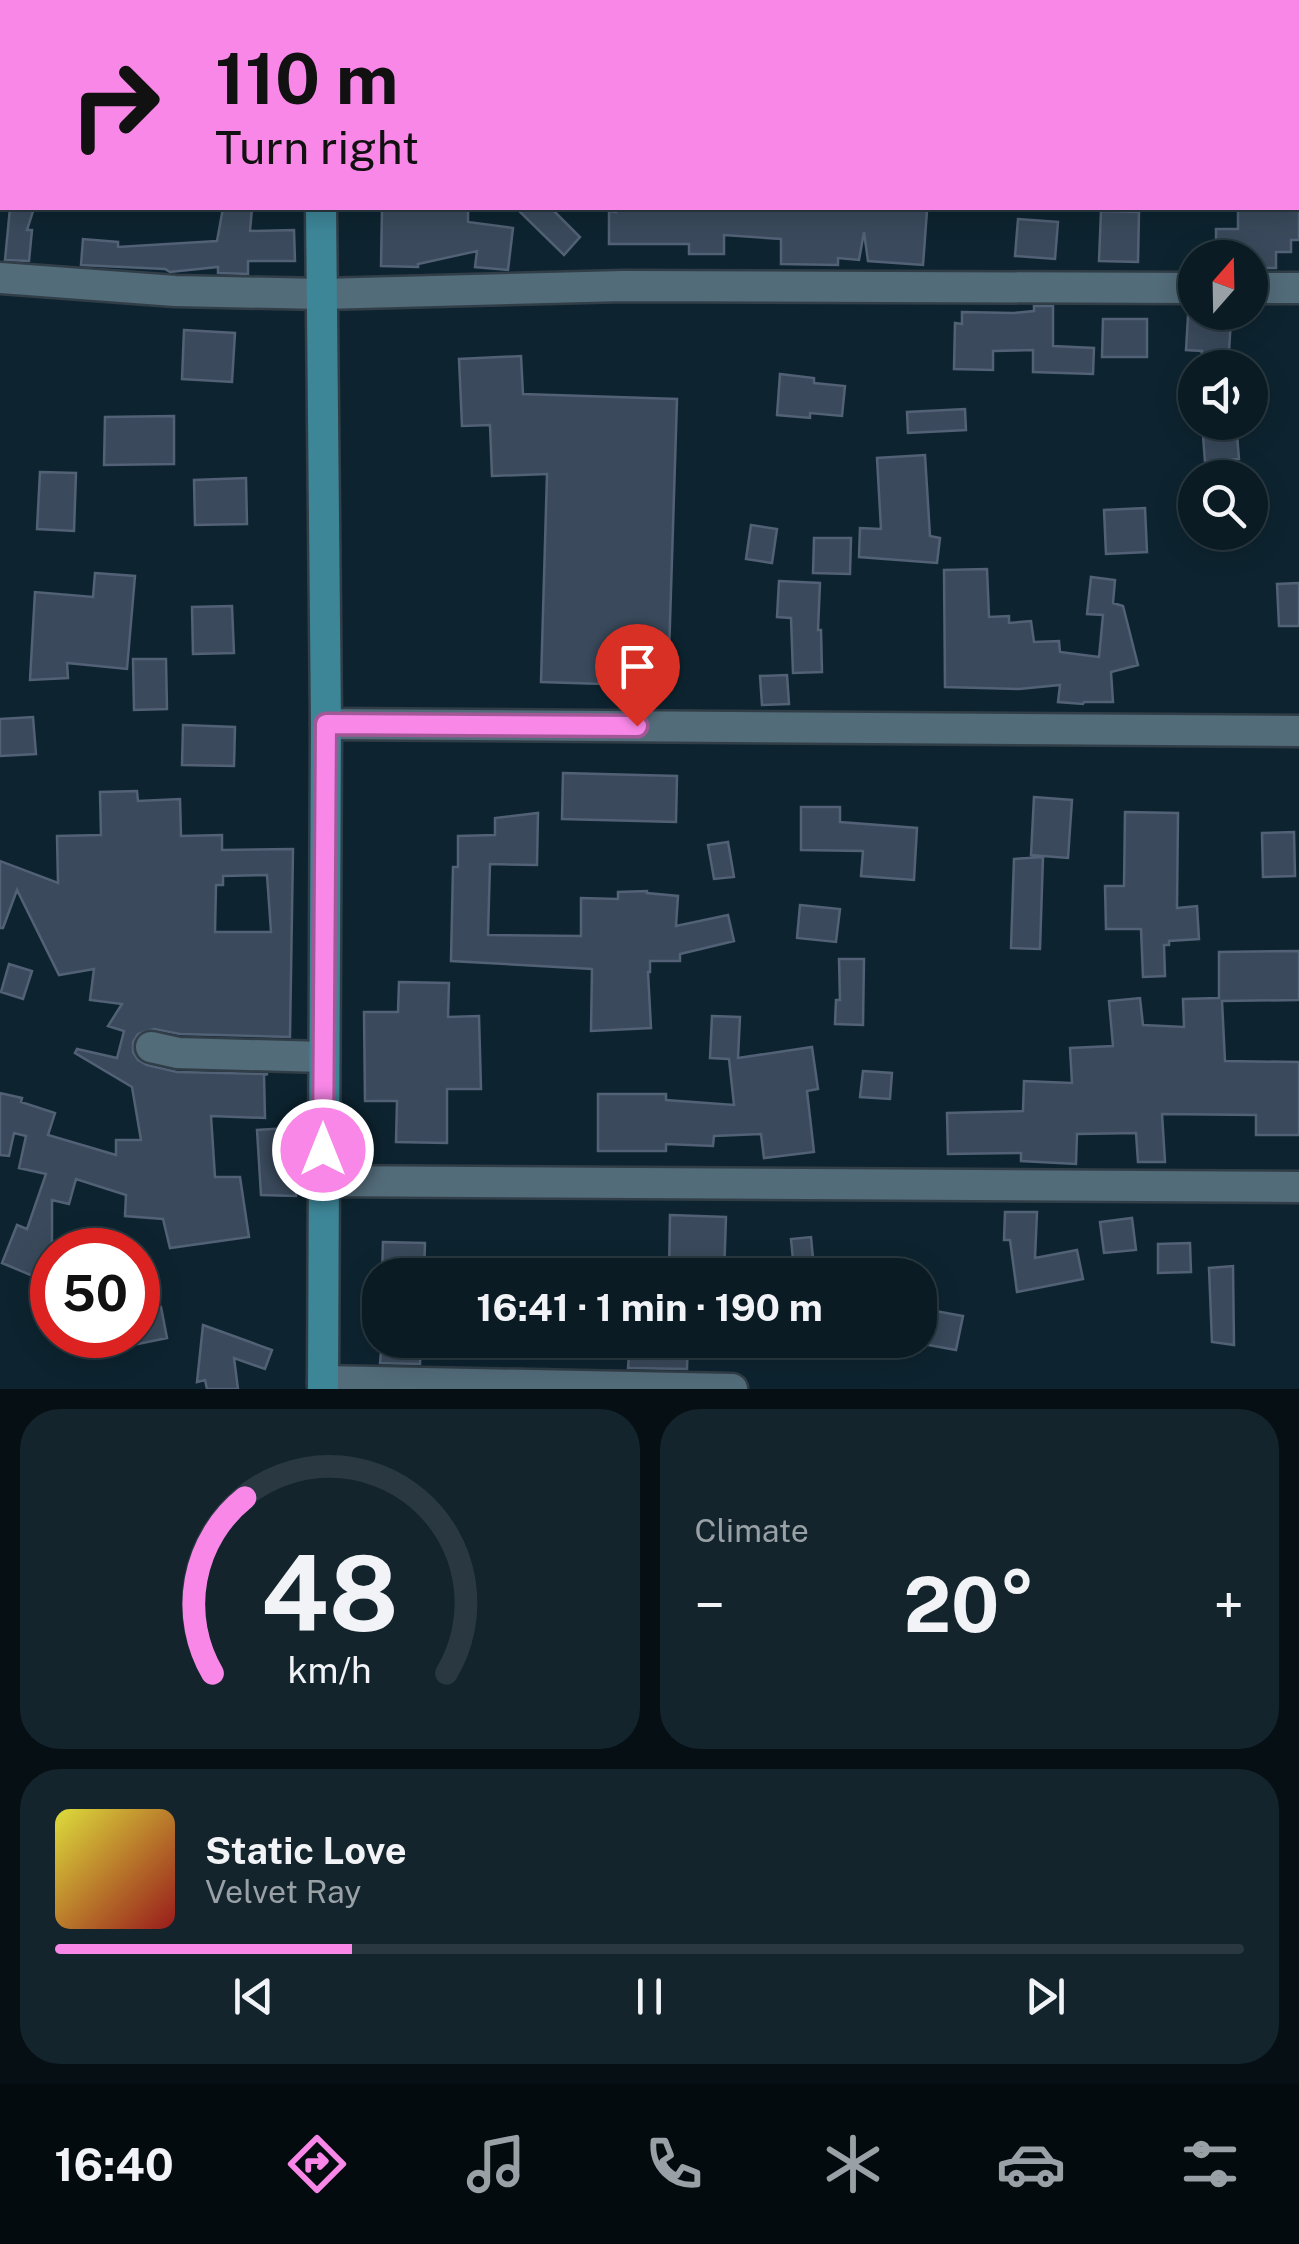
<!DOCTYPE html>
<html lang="en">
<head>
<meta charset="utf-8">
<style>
	body { margin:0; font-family:"Public Sans",sans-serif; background:#13242c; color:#f1f3f6; height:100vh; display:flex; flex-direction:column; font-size:38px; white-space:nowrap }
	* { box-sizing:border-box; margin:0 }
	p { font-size:32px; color:#99a1a6 }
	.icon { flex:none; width:55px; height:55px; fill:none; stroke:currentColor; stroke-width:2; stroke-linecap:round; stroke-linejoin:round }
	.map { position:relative; height:1389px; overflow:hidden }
	.details { display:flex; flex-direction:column; gap:20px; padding:20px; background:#060f14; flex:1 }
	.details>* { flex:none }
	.top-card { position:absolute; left:0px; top:0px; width:1300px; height:210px; box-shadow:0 5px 25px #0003,0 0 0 2px #2a3941; background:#f987e8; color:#111; overflow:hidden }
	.needle { width:65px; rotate:20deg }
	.fabs { position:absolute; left:1178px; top:240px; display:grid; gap:20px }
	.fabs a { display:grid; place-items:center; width:90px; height:90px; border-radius:50%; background:#0a1b24; box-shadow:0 5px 25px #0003,0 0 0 2px #2a3941; font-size:50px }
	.speed { position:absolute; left:30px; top:1228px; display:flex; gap:20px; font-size:50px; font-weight:700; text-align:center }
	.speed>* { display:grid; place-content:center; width:130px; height:130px; border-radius:50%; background:#0a1b24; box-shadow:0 5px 25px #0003,0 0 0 2px #2a3941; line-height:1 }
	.speed .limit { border:15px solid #d22; background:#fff; color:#111 }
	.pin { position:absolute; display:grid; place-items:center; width:85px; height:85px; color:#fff; margin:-102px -42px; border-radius:50% 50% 50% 0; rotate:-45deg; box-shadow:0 0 10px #0007 }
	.pin .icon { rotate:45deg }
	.me { position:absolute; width:110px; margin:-55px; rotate:0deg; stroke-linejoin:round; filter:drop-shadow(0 0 8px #0008) }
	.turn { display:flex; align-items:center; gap:35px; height:210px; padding:0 50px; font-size:45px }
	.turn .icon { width:130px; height:130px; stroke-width:2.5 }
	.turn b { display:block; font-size:70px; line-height:85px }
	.big { font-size:75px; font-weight:700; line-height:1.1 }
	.details .tile { flex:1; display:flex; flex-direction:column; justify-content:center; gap:15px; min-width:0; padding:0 35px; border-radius:40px; background:#13242c }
	.details .dial { align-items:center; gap:0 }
	.dial svg { height:260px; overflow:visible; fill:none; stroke:#2a3941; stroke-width:7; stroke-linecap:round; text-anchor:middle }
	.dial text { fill:#f1f3f6; stroke:none }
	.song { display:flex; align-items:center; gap:30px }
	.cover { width:120px; height:120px; border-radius:15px; background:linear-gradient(135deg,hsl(60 70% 55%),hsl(0 70% 35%)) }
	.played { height:10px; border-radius:5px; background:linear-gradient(90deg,#f987e8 25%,#2a3941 25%) }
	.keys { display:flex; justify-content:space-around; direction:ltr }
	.heat { display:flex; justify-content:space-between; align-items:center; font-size:55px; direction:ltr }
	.details .tiles { flex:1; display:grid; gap:20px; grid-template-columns:1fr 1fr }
	.tile:last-child { grid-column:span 2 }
	.trip { position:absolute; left:362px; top:1258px; width:575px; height:100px; border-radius:40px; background:#0a1b24; box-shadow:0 5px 25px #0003,0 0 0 2px #2a3941; font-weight:700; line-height:100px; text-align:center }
	.dock { display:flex; height:160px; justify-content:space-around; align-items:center; background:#040b0e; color:#99a1a6 }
	.dock .icon { width:70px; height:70px }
	.dock .active { color:#f987e8 }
	.dock b { font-size:45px; color:#f1f3f6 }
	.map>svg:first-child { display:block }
</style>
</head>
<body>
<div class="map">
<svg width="1299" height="1389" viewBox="0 0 1299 1389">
	<rect width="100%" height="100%" fill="#0d2430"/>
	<path fill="#3a4a5c" stroke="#526175" stroke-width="2.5" fill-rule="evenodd" d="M10 208H34L27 230H32L29 261 5 260Z
		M223 208H252L250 231 294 230 295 261H248V274L218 273V267L170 272 165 269 81 265 83 239 118 242V247L217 241Z
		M382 208H468V222L513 228 508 270 475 267 477 251 418 264V267L381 266Z
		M516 208H551L580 237 564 255Z
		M616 208H880L927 211 923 265 868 261 864 232 859 260 838 258V265L781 264V239L724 235V254H689V244H609V211L616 212Z
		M1238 208H1299V240H1291V252H1276V268H1250V258H1216V229H1238Z
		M1101 211 1139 212 1138 262 1099 261Z
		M1018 219 1058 222 1055 259 1015 256Z
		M1034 306H1053V346L1094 348 1093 374 1033 372V350L993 351V370L954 369 955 323 962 324V312L1014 313 1034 311Z
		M1188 316 1231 319 1228 368H1200L1202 351 1186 350Z
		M1103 319H1147V357H1102Z
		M184 330 235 333 232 382 182 379Z
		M521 356 523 394 677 399 668 686 541 682 547 474 492 476 490 425 462 426 459 359Z
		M780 374 814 378V383L845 386 842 416 810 413V418L777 415Z
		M965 409 966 430 908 433 907 412Z
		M174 416V464L104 465 105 417Z
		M1202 422H1236L1239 459 1205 462Z
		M925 455 930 536 940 538 937 563 859 557 860 528 881 529 877 458Z
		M40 472 76 473 74 531 37 529Z
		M246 478 247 524 195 525 194 480Z
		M1145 508 1147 552 1106 554 1104 510Z
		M751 525 777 529 772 563 746 559Z
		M814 538H851L850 574 813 573Z
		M987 569 989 617 1009 616V623L1031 621 1034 642 1059 641 1060 652 1099 657 1103 615 1087 614 1091 577 1115 580 1113 603 1123 606 1138 665 1111 672 1113 702H1084L1083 704 1058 702 1060 685 1019 689 945 687 944 570Z
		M95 573 135 576 127 669 67 663 68 678 30 680 35 592 93 597Z
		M779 581 820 583 818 630H821L822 672 793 673 791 618 777 617Z
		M1299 583V626H1279L1277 584Z
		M232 606 234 653 193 654 192 607Z
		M133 659H166L167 709 134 710Z
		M787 675 789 704 762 705 760 676Z
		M33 717 36 754 0 756V719Z
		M183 725 235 727 234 766 182 765Z
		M563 773 677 776 676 822 562 819Z
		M137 791 138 801 180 799 181 836 222 835V850L293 849 290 1037 180 1034 154 1029 138 1034 133 1042V1052L138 1060 147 1065 177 1072 268 1074 264 1075 265 1118 211 1116 215 1177H240L249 1237 170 1248 163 1219 125 1216 126 1195 76 1179 69 1204 52 1200V1284L2 1263 17 1225 27 1229 46 1174 19 1168 26 1136 14 1133 9 1156 0 1155V1093L22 1098 21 1102 55 1113 48 1135 116 1155V1140H141L132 1087 75 1053 77 1049 117 1058 124 1031 108 1026 122 1004 90 1000 94 969 59 975 17 890 3 928H0V861L58 883 57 836 101 835 100 792ZM267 875 271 932H215L216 885H223V876Z
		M1034 797 1072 800 1068 858 1031 855Z
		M801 807H840V822L917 828 914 880 861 876 863 851 801 850Z
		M1125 812 1178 813 1177 908 1197 906 1199 939 1169 941V945H1164L1165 976 1143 977 1141 929H1106L1105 886H1124Z
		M538 813 537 865 490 864 488 935 581 936V898L618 899V892L647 891V893L678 896 676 926 728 915 734 941 680 954V961H650V972H648L651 1028 591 1031 592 969 451 961 453 867H458V836L495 835V818Z
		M1294 832 1295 876 1263 877 1262 833Z
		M728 842 734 877 714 879 708 845Z
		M1043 857 1040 949 1011 948 1014 859Z
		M800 905 840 909 836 942 797 938Z
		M1299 951V1000L1222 1001 1225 1061 1299 1062V1135H1256V1115L1162 1114 1165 1162H1138L1136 1133 1077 1134 1076 1164 1021 1161V1153L948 1154 947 1113 1023 1111 1024 1081 1072 1083 1070 1048 1113 1046 1109 1001 1140 998 1143 1025 1184 1027 1183 999 1219 998V952Z
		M839 959H864L863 1025 835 1024 836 1000H840Z
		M9 964 32 971 23 999 1 992Z
		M399 982 449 983 448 1017 479 1016 481 1089H447V1143L396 1142 397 1101H365L364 1012H398Z
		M712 1016 740 1017 738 1058 812 1047 818 1089 807 1091 814 1152 764 1158 761 1134 714 1136 713 1146 666 1144V1151H598V1094H666V1100L734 1105 729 1059 710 1058Z
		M863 1071 892 1073 890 1099 860 1097Z
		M288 1128 291 1168 298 1169 296 1196 261 1195 257 1130Z
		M1005 1212H1037L1035 1258 1077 1250 1083 1279 1017 1292 1010 1240H1004Z
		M670 1215 726 1217 724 1275H684V1272L669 1271Z
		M1132 1218 1136 1250 1104 1253 1100 1222Z
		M811 1237 814 1269 794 1270 791 1239Z
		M383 1242 425 1243 424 1275H382Z
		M1190 1243 1191 1272 1158 1273V1244Z
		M1233 1266 1234 1345 1212 1342 1209 1268Z
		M161 1307 167 1338 138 1344V1312Z
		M930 1310 963 1316 956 1350 923 1344Z
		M203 1325 272 1350 265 1369 234 1358 238 1389H207L205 1380 197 1382Z
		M382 1340H421L420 1364 380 1363Z
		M630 1340H688L687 1369 628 1368Z"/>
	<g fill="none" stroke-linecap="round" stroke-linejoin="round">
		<g stroke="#313e47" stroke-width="35">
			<path id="minor" d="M1148 0V2
				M0 278 175 291 322 294 624 286 1195 288
				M1250 288H1299
				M326 724 1299 731
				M151 1047 178 1053 323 1057
				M322 1181 1299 1187
				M323 1381 732 1389"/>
		</g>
		<g stroke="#313e47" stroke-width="35">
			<path id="major" d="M321 0V2
				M321 208 326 724 323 1389"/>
		</g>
		<use href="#minor" stroke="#536c7a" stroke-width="30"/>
		<use href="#major" stroke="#3d8698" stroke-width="30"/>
	</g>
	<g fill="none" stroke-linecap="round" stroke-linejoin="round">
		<g stroke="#a25897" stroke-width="25">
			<path id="route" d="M323 1150 326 724 637 726"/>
		</g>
		<use href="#route" stroke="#f987e8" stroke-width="18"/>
	</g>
</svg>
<div class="fabs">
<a><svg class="needle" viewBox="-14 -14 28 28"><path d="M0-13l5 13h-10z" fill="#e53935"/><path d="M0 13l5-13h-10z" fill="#99a1a6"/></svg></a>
<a><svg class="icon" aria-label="sound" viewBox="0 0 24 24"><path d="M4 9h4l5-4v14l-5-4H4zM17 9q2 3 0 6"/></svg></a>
<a><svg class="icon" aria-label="search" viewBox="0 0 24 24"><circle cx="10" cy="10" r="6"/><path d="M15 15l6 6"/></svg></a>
</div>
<div class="speed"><div class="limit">50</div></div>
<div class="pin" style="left:637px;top:726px;background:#d93025"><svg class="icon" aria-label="arrive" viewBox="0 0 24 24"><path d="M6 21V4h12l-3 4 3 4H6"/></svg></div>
<svg class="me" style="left:323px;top:1150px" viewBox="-20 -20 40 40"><circle r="17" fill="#f987e8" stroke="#fff" stroke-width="3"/><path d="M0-11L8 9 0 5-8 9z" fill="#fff"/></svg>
<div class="trip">16:41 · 1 min · 190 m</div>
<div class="top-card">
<div class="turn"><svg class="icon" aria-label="right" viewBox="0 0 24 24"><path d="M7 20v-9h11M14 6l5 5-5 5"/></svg><div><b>110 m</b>Turn right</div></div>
</div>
</div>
<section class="details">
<div class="tiles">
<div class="tile dial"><svg viewBox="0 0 100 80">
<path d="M14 69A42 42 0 1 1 86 69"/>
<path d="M14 69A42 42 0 0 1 24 15" stroke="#f987e8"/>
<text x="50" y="56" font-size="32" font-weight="700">48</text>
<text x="50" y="72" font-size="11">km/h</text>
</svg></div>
<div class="tile"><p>Climate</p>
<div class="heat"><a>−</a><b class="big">20°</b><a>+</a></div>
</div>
<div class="tile">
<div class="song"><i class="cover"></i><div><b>Static Love</b><p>Velvet Ray</p></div></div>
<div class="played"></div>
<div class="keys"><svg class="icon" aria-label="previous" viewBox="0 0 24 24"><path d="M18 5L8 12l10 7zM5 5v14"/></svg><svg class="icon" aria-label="pause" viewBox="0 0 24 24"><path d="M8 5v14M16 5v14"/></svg><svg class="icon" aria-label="next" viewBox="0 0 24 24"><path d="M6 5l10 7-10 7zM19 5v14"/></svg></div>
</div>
</div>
</section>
<nav class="dock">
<b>16:40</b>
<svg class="icon active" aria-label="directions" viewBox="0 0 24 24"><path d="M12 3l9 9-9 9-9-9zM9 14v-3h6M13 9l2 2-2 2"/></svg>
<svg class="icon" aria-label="music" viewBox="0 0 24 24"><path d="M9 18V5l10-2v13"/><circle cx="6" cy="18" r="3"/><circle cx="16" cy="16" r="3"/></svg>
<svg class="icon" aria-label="phone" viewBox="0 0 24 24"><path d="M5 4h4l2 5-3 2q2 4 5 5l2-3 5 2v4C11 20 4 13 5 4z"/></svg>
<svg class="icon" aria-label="climate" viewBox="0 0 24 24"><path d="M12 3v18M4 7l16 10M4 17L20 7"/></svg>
<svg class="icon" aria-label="car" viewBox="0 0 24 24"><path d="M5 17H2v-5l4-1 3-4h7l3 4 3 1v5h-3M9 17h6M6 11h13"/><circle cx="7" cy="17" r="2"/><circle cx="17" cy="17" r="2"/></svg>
<svg class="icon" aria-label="filters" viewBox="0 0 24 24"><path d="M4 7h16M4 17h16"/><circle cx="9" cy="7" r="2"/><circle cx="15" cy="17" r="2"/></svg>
</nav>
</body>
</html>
